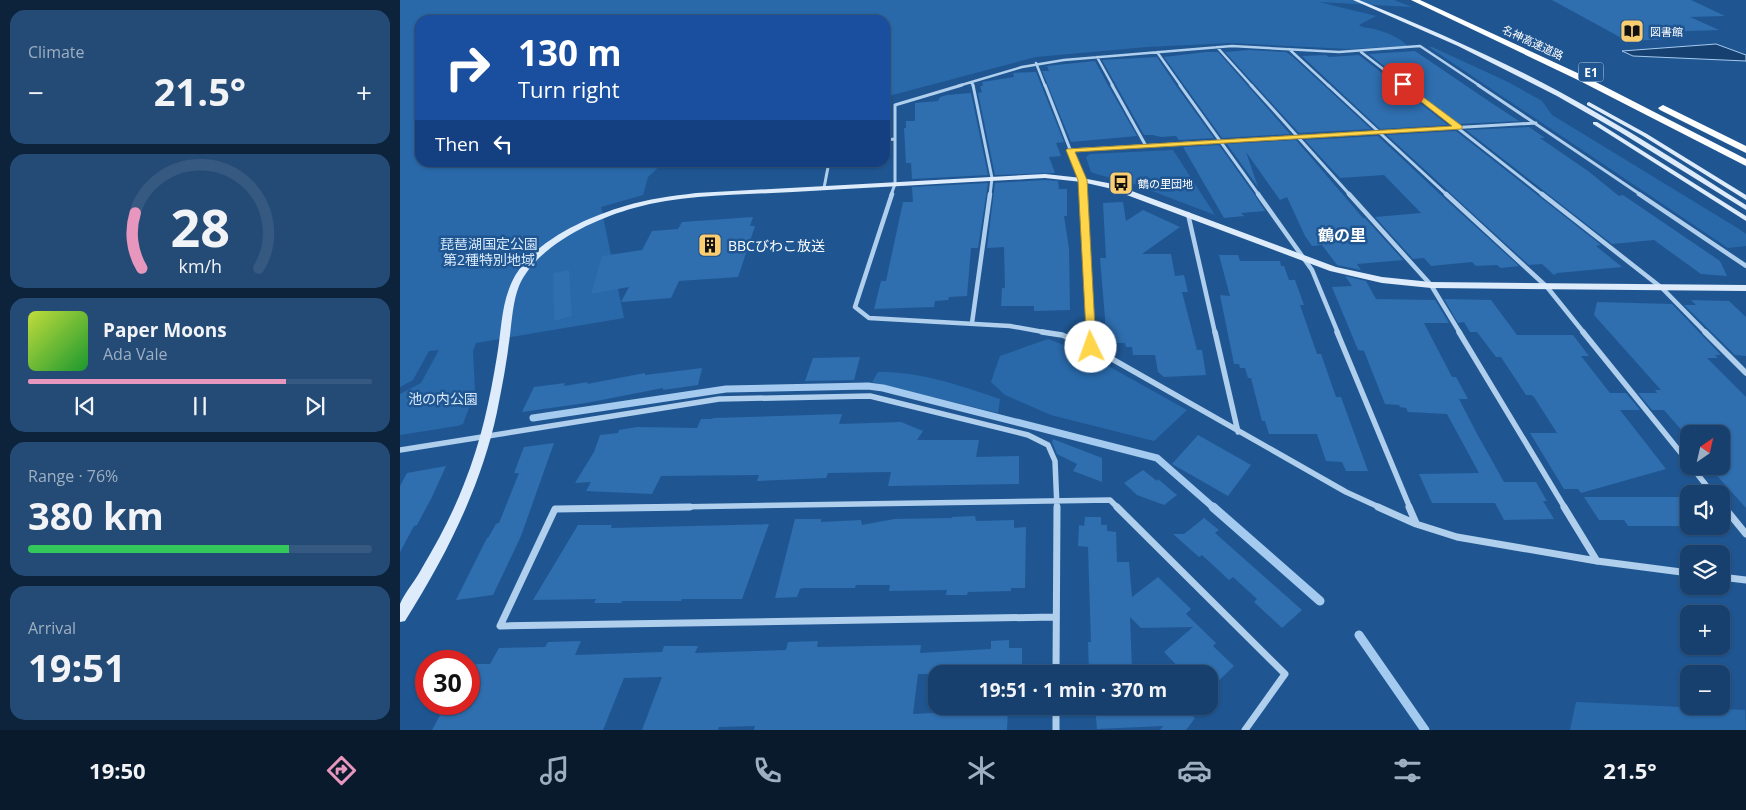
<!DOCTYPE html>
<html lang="en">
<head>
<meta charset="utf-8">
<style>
	body { margin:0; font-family:"Open Sans","Noto Sans JP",sans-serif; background:#244b76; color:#f1f3f6; height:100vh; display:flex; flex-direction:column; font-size:19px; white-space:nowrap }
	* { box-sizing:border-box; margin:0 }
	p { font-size:16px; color:#9eafc2 }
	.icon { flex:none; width:28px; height:28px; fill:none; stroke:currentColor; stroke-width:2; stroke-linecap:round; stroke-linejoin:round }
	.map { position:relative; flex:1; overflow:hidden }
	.details { display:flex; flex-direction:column; gap:10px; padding:10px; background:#0d233c; width:400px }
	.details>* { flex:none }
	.guide { position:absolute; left:15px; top:15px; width:475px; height:152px; border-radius:15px; box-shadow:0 1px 4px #0004,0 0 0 1px #365981; background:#1a4fa0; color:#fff; overflow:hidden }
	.needle { width:32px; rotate:34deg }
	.controls { position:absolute; left:1280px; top:425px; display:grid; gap:10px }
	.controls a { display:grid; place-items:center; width:50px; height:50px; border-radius:10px; background:#17406e; box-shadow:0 1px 4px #0004,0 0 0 1px #365981; font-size:25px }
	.speed { position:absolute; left:15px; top:650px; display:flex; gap:10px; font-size:25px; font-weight:700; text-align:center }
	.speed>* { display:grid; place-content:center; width:65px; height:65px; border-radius:50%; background:#17406e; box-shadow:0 1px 4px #0004,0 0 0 1px #365981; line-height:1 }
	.speed .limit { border:8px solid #d22; background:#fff; color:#111 }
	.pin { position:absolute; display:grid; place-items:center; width:42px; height:42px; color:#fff; margin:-21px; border-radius:10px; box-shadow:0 2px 8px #0006 }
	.me { position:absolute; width:55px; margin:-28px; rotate:357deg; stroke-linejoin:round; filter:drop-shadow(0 0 4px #0008) }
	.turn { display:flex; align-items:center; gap:18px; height:105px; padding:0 20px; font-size:22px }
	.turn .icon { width:65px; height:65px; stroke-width:2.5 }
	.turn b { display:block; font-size:35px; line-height:42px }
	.then { display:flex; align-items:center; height:48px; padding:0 20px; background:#0003; gap:10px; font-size:19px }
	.big { font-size:38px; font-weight:700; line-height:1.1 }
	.details .tile { flex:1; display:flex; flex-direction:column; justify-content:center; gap:8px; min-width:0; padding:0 18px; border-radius:15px; background:#244b76 }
	.details .dial { align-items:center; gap:0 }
	.dial svg { height:130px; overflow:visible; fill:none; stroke:#365981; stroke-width:7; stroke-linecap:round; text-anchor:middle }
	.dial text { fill:#f1f3f6; stroke:none }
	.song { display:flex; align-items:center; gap:15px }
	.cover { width:60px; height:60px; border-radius:8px; background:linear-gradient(135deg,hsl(70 70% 55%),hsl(130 70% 35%)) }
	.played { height:5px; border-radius:2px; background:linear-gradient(90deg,#e797bd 75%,#365981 75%) }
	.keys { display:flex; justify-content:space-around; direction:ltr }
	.heat { display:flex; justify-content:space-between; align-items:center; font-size:28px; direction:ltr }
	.charge { height:8px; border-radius:4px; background:linear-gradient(90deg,#34c759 76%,#365981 0) }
	.trip { position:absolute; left:528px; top:665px; width:290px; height:50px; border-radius:15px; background:#17406e; box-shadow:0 1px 4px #0004,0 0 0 1px #365981; font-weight:700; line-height:50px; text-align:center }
	.tabs { display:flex; height:80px; justify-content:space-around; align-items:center; background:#091a2c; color:#9eafc2 }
	.tabs .icon { width:35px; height:35px }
	.tabs .on { color:#e797bd }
	.tabs b { font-size:22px; color:#f1f3f6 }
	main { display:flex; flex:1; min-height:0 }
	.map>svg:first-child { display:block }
</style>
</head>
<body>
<main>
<section class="details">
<div class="tile"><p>Climate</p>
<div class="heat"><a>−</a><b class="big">21.5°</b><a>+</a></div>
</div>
<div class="tile dial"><svg viewBox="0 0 100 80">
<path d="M14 69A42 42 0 1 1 86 69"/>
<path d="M14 69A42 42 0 0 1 10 35" stroke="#e797bd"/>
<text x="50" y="56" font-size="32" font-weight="700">28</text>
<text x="50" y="72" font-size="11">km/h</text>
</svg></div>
<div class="tile">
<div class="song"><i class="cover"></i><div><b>Paper Moons</b><p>Ada Vale</p></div></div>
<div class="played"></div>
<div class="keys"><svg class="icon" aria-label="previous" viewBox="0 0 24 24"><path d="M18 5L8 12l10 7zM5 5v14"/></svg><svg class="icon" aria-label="pause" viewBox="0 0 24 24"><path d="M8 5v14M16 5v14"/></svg><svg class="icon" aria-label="next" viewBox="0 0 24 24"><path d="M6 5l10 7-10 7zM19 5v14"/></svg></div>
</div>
<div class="tile"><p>Range · 76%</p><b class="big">380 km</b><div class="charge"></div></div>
<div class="tile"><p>Arrival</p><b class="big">19:51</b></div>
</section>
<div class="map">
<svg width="1346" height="730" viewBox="0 0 1346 730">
	<rect width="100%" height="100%" fill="#1f5692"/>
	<path fill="#2969aa" d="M0 0H994L1012 7 919 2 976 16 959 25C964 29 968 27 974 29 985 32 1000 37 1007 46L948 49 831 43 747 47 636 57 485 97V20H20V162L263 163 248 177 243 195 201 207 224 318 76 343 73 351 75 391 63 424 57 426 0 435V394L21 383 39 350 29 351 13 380 0 387Z
		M1032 47 1108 82 1142 101 1152 115 1339 229 1346 234V246L1328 248 1029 47Z
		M773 150 815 215 734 184 696 174 691 172 686 157 690 154Z
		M648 339 685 353 787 410 754 441 651 415 605 395 591 382 600 356Z
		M478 372C519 371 562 386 600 399L598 413 472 382Z
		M1176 702 1345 710 1346 730H1170Z"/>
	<path fill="#164070" stroke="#a4caef" d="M1316 44 1346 55V61L1233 56 1222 51Z"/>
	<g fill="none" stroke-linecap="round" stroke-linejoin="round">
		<path stroke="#a4caef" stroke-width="7" d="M133 418 326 389 468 386 483 388 757 458 814 508"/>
		<path stroke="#a4caef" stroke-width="9" d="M813 507 920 601
			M959 635 1025 730"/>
	</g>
	<path fill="#2f6eaf" d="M1152 0H1291L1325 16 1290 17 1319 30 1257 32 1270 39 1227 41Z
		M849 50 886 52 893 57 971 129 899 133 825 52Z
		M1015 51 1093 104 1119 121 1058 124 969 54Z
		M806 52H818L890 134 822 138 764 57Z
		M926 55 929 57 959 55 1048 125 980 129 902 56Z
		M757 57 777 87 814 138 779 140 776 136 761 137 753 135H744L702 60Z
		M695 61 709 87 737 136 671 142 642 71H649L647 66Z
		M636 72 664 142 656 143 661 156 649 157 655 173 595 175 578 93 582 92 580 86H583L582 82 614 77 613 73Z
		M571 93 588 175 512 179 511 163H506L504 128H506V121H515V103L538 101 540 97 547 95Z
		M1129 127 1145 138H1140L1188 171 1219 196 1223 195 1320 261 1327 276 1301 274 1254 240 1212 244 1066 130Z
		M1056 131 1201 245 1196 246 1222 267 1157 273 1154 275 1142 264 1129 265 987 135Z
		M978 136 1043 197 1119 266 1101 268 1097 265 1076 266 1072 262 1031 266 1024 258 1013 259 975 217 1021 213 984 175 940 178 905 140Z
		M896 140 963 218H965L1003 260 957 264 961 270 937 265 922 245 912 246 905 236 887 197 880 200 846 152 858 187 827 144Z
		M819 145 854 194 865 211 841 213 844 216 824 218 783 147Z
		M645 180 658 181 659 189H667V216H664L669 249 670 310 634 311V306H601L602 288H605L604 247 587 248 595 183Z
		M588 183 578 248H571L567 296 549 297 548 300 535 301 534 307 474 309 481 281H486L503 202H513L512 187Z
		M723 202 726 221 743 210 780 227 742 254H771L775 276 784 275 788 292H782L797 350H802L806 375 764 377 758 372 755 355H733L732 347H726L725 343H707L700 258H706L703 203Z
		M353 217 350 226H355L338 277 279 281 271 298 221 302 229 287 191 294 202 256 242 250 252 231 278 229 282 222Z
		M819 255H838L840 261H880L881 266H884L889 280H895L904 305H900L917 354H921L936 397H941L968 471H946L942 462 926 461 917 434H869L865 421H862L851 378H848L845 368H840L839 364H834L820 295 830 296Z
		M169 270 172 316 154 321 153 273Z
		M945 276 966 281 976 299 1035 300 1049 323H1024L1052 377H1056L1068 399H1059L1076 432 1104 482H1136L1147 501H1143L1154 519 1104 520 1095 503H1032L1019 474 1079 473 1047 414 1008 412 1006 408 1000 407 999 405 985 404 964 351 958 350 932 287 952 286Z
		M1044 299 1091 300 1117 335H1173L1189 356H1181L1210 393H1226L1240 410H1220L1266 469 1181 493 1178 489H1164L1130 433H1157L1134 397 1131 395H1126L1101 357H1096L1077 332H1070L1064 322 1058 323Z
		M1291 300 1329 301 1346 317V356L1335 355 1284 305H1296Z
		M1197 302 1272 304 1321 355H1315L1318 358H1307L1346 397V508L1311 469 1321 468V434H1285L1264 410H1252L1238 393H1257L1255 390H1261L1194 315Z
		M460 357 454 380 405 381 413 358Z
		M302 368 298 385 263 390V388L186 403 122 412 134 387 165 383 164 386 188 382 187 384 245 373V375Z
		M442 414 439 424 501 422 523 431 517 440H579L576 457 619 456V484L488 486 491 472 428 473 426 478 357 481 359 475 261 476 252 494 186 491 191 482 175 483 194 452 200 435 218 433 219 430 237 427 297 428 301 419H312L313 418Z
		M798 435 851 465 828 496 772 464Z
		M653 439 702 458V482L673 471 677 464 657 454 652 442Z
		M154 443 121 536 93 595 56 600 87 538H88L96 524 99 523 119 473H114L124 447Z
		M46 466 32 497 17 525 14 526 0 552V486L7 473Z
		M743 470 757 481 758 479 777 495 764 505 737 495 724 483Z
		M1184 497H1289V526H1228L1224 520H1199Z
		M575 516 576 521 614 520V528L626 527 625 588H611V591L568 592 567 595H546L547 590 489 591 490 585H456L455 588H403L400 589 397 597 375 598 395 519H421V522L461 520 462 525 494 519 552 518V517Z
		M685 517H701V525H707V531L716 532 717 562H729L732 597 758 577 791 609 786 614 816 643 813 646 834 666 809 690V674H785L764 652 793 627 741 628 730 617 732 669H713V674L689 673 688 642H691L688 547 678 546 679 525 684 526Z
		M804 518 819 530 815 533 902 610 882 628 854 602 857 599 833 577 829 580 802 555 799 557 773 534H784Z
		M369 524 342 599H282L281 601H222L221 603H194L196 599 133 600 178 525H212L211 528Z
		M609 640V648H622V674H518L513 714 608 709 607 730H354L355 726 319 727 318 730H242L262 677 224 678 203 730H32L45 706H69V673L74 664H90L99 648 145 647 148 642 181 641 175 655 262 652 264 646H298L295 653 386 650 388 642 418 641 417 647 521 645 520 653 591 649V641Z
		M695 706H796L790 714 795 718 786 730H760L763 726 697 729Z"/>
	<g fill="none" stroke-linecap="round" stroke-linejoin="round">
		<path stroke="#b0cfed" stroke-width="2.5" d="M817 47 852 86
			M889 49 929 86
			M757 52 781 86
			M961 52 1005 86
			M697 57 713 86
			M636 63 645 86
			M572 82 573 86
			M558 86 622 67 664 60 832 46 939 52 1020 46 1080 86"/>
		<path stroke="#b0cfed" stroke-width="3" d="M573 85 592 178 590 195
			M645 85 682 180 683 195
			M712 85 746 146
			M780 85 859 195
			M851 85 950 195
			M928 85 1047 195
			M1003 85 1143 195
			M1078 85 1241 195
			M485 140 495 139
			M670 150 1136 123
			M424 188 429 162
			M491 195 495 184V105L562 85"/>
		<path stroke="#b0cfed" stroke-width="4.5" d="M492 194 455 307 469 318 610 326 649 333
			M683 194 690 333
			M858 194 912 270 938 333
			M949 194 1031 285 1060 333
			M1046 194 1147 287 1184 333
			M1142 194 1262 288 1306 333
			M1239 194 1346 266
			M788 214 815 333
			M572 323 590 194"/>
		<path stroke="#b0cfed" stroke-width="5.5" d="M642 332 662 335 691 347 946 492 981 508
			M690 332 691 347
			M815 332 838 432
			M937 332 1010 508
			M1059 332 1165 508
			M1183 332 1289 463
			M1305 332 1346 373
			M0 450 319 399 470 396 628 435 648 445 655 461 657 508
			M1291 466 1313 494
			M1321 503 1325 508
			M213 508 710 500 718 508"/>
		<path stroke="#b0cfed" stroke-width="7" d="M290 507 155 509 100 626 656 617
			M717 507 885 674 845 730
			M978 507 1016 524 1057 537 1197 561 1289 573
			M1009 507 1016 523
			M1164 507 1197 561
			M1324 507 1346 534
			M1321 577 1346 580
			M656 674 657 507
			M656 706V730"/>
		<path fill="#ddebfa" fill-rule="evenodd" d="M953 0H959C1028 28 1095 57 1160 92 1224 127 1285 166 1346 205V210L1220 132 1157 96 1058 46Z
			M1189 102 1247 134 1346 195V200L1243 136 1187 105V103Z
			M1193 122H1197L1346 216V221L1193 124Z
			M645 174 682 178 713 184 936 267 982 277 1031 282 1346 285V291L1031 288 982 283 930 271 708 188 682 182 645 178C561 183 477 187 393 192 340 195 285 194 234 208 194 219 136 246 119 286 113 301 112 319 110 335 107 361 102 387 97 412 81 487 46 556 5 621L0 622C0 617 0 609 0 604 4 594 17 578 22 568 38 541 53 513 64 484 81 442 90 399 97 356 101 334 101 310 109 289 124 245 184 218 225 206 248 199 272 196 296 193Z"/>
		<path fill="#fff" fill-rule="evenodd" d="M1011 0H1020L1184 76 1346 159V166L1178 80Z
			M1263 105 1346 146V153L1260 110 1258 108Z"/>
	</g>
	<path fill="#ffd54a" stroke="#a68a30" d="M1003 82 1062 126V129L675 152 687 180 696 347 691 351 687 350 678 180 666 150 667 149 1052 126 1001 86 1000 84Z"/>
	<defs>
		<g id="library-square" transform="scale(1.25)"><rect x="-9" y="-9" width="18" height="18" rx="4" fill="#fbcd71" stroke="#1f5692"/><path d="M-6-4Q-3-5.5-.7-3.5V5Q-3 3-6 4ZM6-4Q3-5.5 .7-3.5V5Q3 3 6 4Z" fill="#111"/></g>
		<g id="bus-square" transform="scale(1.25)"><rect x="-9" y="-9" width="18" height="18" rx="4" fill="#fbcd71" stroke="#1f5692"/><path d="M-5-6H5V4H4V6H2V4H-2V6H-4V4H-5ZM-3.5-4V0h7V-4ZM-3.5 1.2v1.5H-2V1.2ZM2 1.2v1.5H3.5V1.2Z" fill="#111"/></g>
		<g id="building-square" transform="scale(1.25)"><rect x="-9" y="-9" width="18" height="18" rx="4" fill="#fbcd71" stroke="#1f5692"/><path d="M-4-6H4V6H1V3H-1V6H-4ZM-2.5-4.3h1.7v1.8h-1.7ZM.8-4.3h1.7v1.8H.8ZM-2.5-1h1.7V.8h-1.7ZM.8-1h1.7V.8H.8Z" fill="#111"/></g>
	</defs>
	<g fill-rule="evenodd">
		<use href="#library-square" x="1232" y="31"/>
		<use href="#bus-square" x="721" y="183"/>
		<use href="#building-square" x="310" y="245"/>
	</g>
	<g text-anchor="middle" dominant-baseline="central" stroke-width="5" stroke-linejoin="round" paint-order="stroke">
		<g font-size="11" fill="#fff" stroke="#1f5692" text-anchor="start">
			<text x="1250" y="31">図書館</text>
			<text x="738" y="183">鶴の里団地</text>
		</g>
		<g font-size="11" fill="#fff" stroke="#1f5692">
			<text transform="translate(1133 42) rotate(25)">名神高速道路</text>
		</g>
		<rect fill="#1f5692" stroke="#bcccde" stroke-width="1" x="1178.5" y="62.5" width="25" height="19" rx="4"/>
		<g font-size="12" font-weight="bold" fill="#fff">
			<text x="1191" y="72">E1</text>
		</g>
		<g font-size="14" fill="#d6e8fa" stroke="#1f5692">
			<text x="89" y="243">琵琶湖国定公園<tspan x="89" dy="16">第2種特別地域</tspan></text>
			<text x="43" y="398">池の内公園</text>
		</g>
		<g font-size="14" fill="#fff" stroke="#1f5692" text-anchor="start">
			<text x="328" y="245">BBCびわこ放送</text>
		</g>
		<g font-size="16" font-weight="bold" fill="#fff" stroke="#1f5692">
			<text x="942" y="235">鶴の里</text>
		</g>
	</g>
</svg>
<div class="controls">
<a><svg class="needle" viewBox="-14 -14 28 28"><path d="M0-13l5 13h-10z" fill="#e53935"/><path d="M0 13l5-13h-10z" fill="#9eafc2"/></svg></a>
<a><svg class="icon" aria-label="sound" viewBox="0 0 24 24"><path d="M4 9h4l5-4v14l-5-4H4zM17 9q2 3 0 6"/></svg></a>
<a><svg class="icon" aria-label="layers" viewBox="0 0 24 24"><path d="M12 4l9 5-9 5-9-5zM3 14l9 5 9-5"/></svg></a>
<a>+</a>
<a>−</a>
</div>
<div class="speed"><div class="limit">30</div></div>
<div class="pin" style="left:1003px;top:84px;background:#d93025"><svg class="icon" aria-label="arrive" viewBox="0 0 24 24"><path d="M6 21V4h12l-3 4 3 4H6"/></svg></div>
<svg class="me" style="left:691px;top:347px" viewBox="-20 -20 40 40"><circle r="19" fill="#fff"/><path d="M0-13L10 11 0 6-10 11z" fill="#ffd54a"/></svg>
<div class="trip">19:51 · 1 min · 370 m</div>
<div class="guide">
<div class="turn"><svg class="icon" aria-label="right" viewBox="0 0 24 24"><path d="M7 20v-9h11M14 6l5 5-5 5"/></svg><div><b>130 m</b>Turn right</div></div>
<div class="then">Then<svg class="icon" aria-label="left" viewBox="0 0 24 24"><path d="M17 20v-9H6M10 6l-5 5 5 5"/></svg></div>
</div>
</div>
</main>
<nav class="tabs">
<b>19:50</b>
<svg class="icon on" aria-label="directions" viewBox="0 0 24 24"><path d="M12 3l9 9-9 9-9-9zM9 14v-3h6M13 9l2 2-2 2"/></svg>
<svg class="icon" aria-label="music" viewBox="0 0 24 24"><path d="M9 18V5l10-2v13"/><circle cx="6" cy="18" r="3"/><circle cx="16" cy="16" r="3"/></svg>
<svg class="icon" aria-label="phone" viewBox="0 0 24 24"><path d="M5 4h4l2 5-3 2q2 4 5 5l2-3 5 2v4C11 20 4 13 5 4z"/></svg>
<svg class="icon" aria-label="climate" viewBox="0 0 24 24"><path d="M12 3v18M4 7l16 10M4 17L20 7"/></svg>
<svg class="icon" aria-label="car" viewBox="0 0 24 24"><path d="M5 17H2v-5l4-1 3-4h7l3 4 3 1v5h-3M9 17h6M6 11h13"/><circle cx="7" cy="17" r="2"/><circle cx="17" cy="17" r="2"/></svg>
<svg class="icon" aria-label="filters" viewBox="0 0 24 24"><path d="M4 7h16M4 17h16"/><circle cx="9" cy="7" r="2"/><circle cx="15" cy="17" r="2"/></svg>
<b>21.5°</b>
</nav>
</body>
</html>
